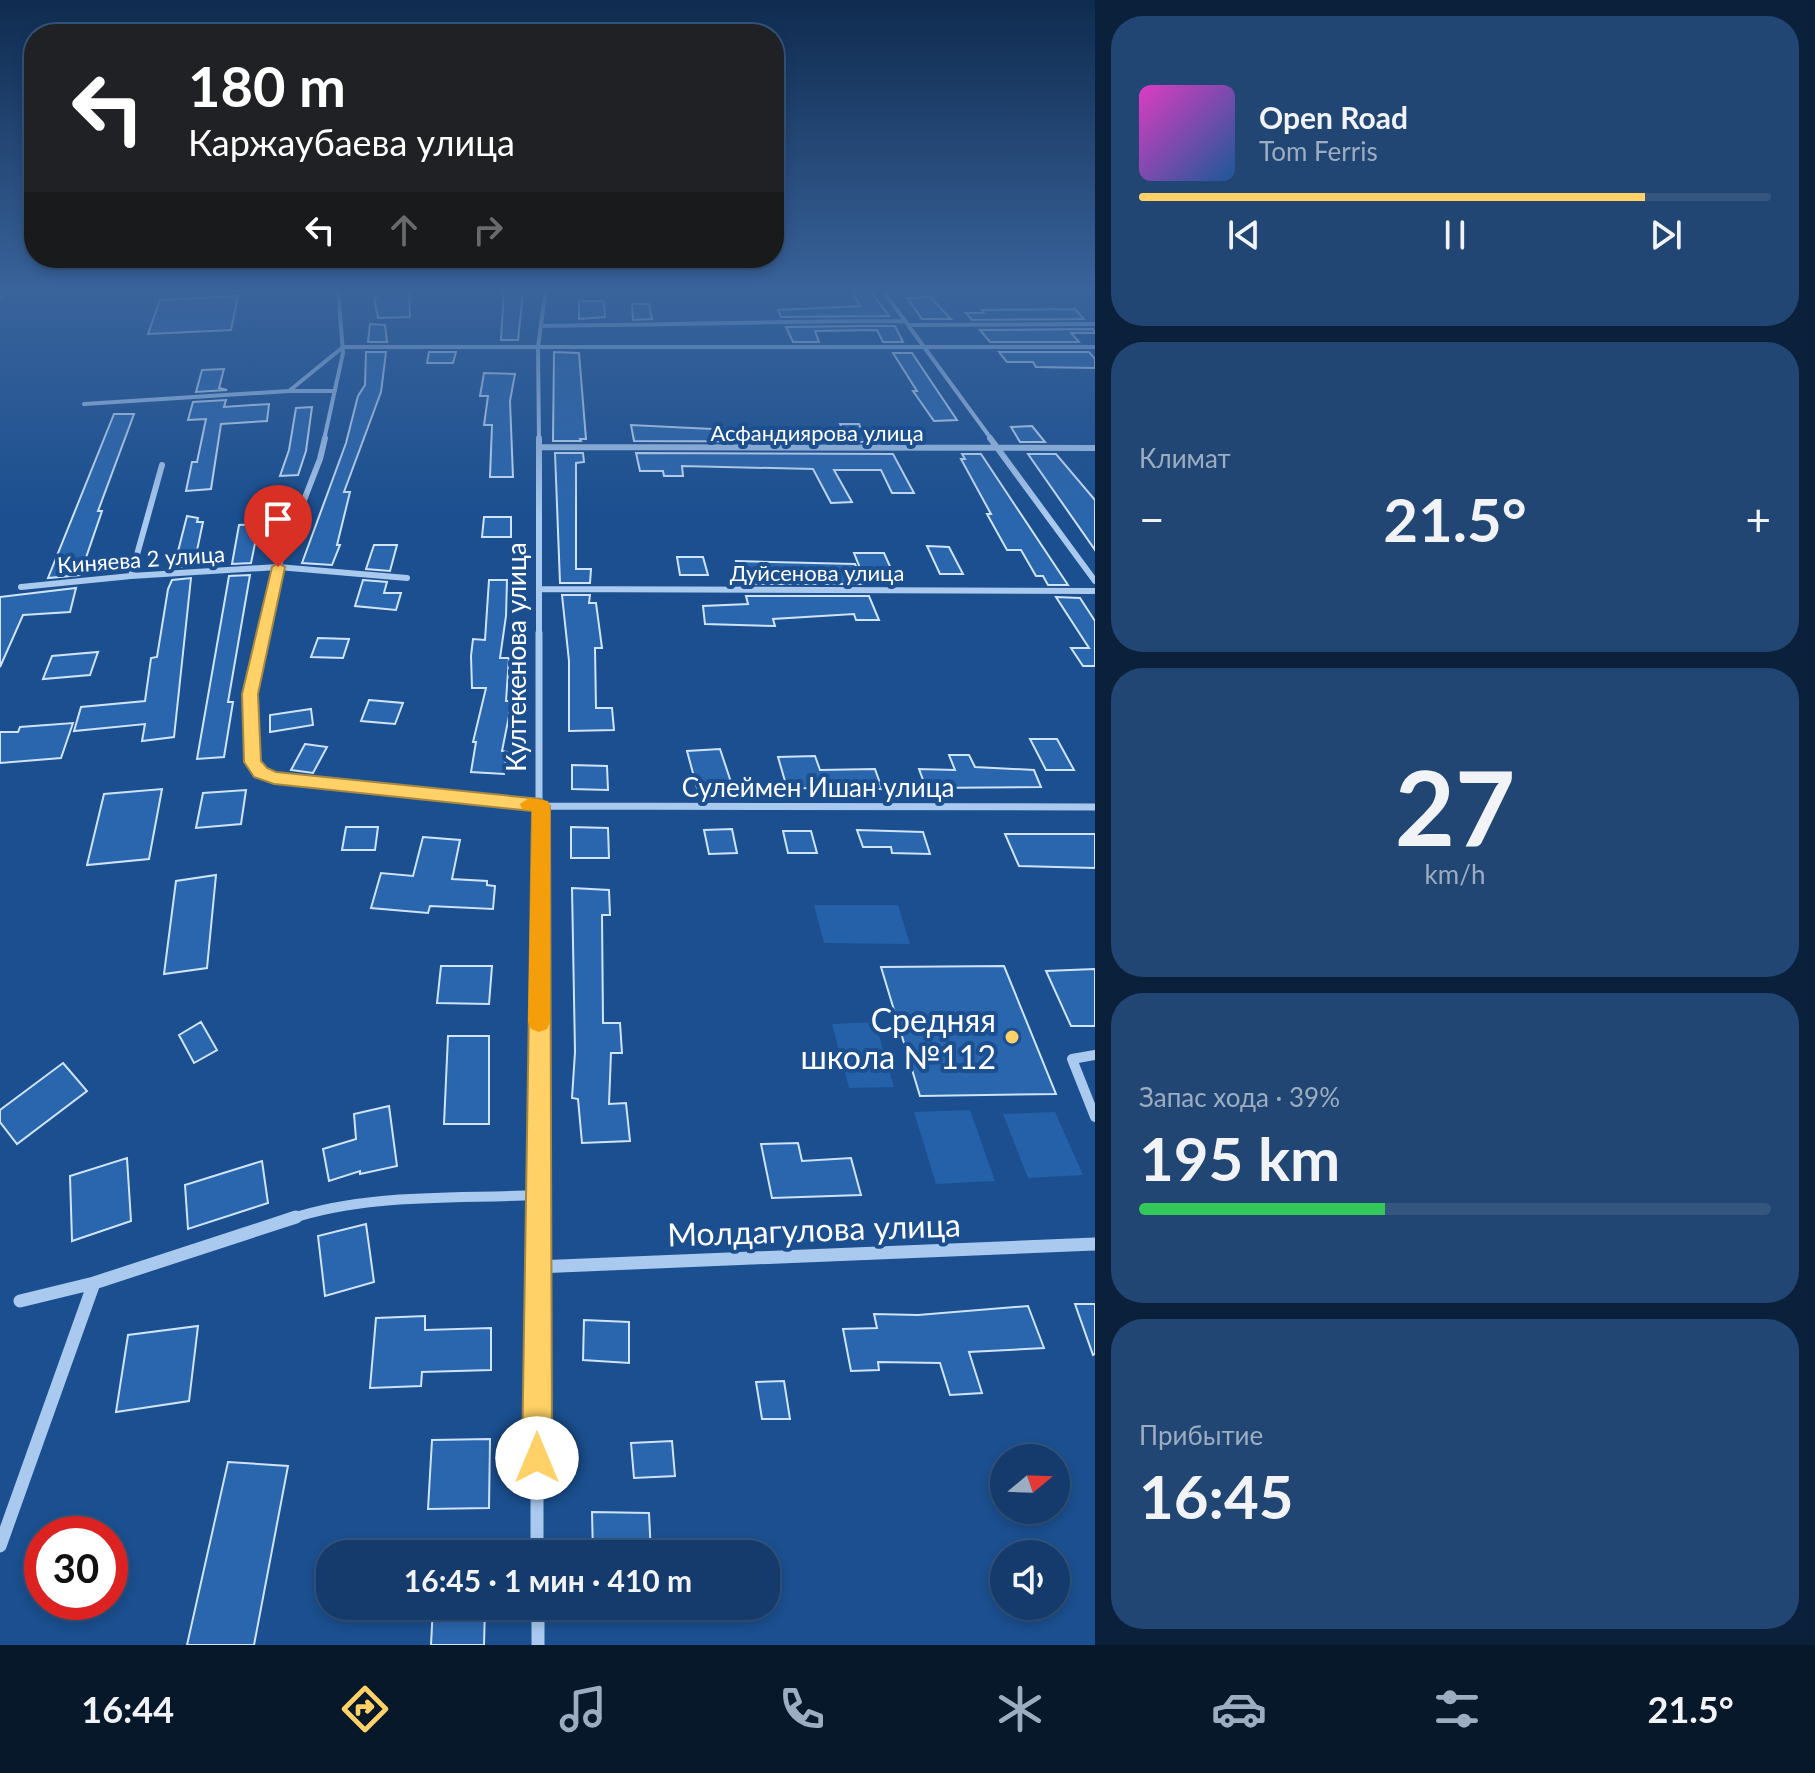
<!DOCTYPE html>
<html lang="ru">
<head>
<meta charset="utf-8">
<style>
	body { margin:0; font-family:Lato,sans-serif; background:#214673; color:#f1f3f6; height:100vh; display:flex; flex-direction:column; font-size:30px; white-space:nowrap }
	* { box-sizing:border-box; margin:0 }
	p { font-size:26px; color:#9dadc1 }
	.icon { flex:none; width:44px; height:44px; fill:none; stroke:currentColor; stroke-width:2; stroke-linecap:round; stroke-linejoin:round }
	.map { position:relative; flex:1; overflow:hidden }
	.drawer { display:flex; flex-direction:column; gap:16px; padding:16px; background:#0b203b; width:720px }
	.drawer>* { flex:none }
	.guide { position:absolute; left:24px; top:24px; width:760px; height:244px; border-radius:32px; box-shadow:0 4px 12px #0003,0 0 0 2px #33557e; background:#202124; color:#fff; overflow:hidden }
	.needle { width:52px; rotate:71deg }
	.buttons { position:absolute; left:990px; top:1444px; display:grid; gap:16px }
	.buttons a { display:grid; place-items:center; width:80px; height:80px; border-radius:50%; background:#143b6b; box-shadow:0 4px 12px #0003,0 0 0 2px #33557e; font-size:40px }
	.speed { position:absolute; left:24px; top:1516px; display:flex; gap:16px; font-size:40px; font-weight:700; text-align:center }
	.speed>* { display:grid; place-content:center; width:104px; height:104px; border-radius:50%; background:#143b6b; box-shadow:0 4px 12px #0003,0 0 0 2px #33557e; line-height:1 }
	.speed .limit { border:12px solid #d22; background:#fff; color:#111 }
	.pin { position:absolute; display:grid; place-items:center; width:68px; height:68px; color:#fff; margin:-82px -34px; border-radius:50% 50% 50% 0; rotate:-45deg; box-shadow:0 0 8px #0007 }
	.pin .icon { rotate:45deg }
	.me { position:absolute; width:88px; margin:-44px; rotate:0deg; stroke-linejoin:round; filter:drop-shadow(0 0 6px #0008) }
	.turn { display:flex; align-items:center; gap:28px; height:168px; padding:0 32px; font-size:36px }
	.turn .icon { width:104px; height:104px; stroke-width:2.5 }
	.turn b { display:block; font-size:56px; line-height:68px }
	.lanes { display:flex; align-items:center; height:76px; padding:0 32px; background:#0003; justify-content:center; gap:40px; direction:ltr }
	.lanes .off { opacity:.35 }
	.big { font-size:60px; font-weight:700; line-height:1.1 }
	.drawer .tile { flex:1; display:flex; flex-direction:column; justify-content:center; gap:12px; min-width:0; padding:0 28px; border-radius:32px; background:#214673 }
	.drawer .dial { align-items:center; gap:0 }
	.dial b { font-size:104px; line-height:1 }
	.song { display:flex; align-items:center; gap:24px }
	.cover { width:96px; height:96px; border-radius:12px; background:linear-gradient(135deg,hsl(310 70% 55%),hsl(210 70% 35%)) }
	.played { height:8px; border-radius:4px; background:linear-gradient(90deg,#ffd166 80%,#33557e 80%) }
	.keys { display:flex; justify-content:space-around; direction:ltr }
	.heat { display:flex; justify-content:space-between; align-items:center; font-size:44px; direction:ltr }
	.charge { height:12px; border-radius:6px; background:linear-gradient(90deg,#34c759 39%,#33557e 0) }
	.trip { position:absolute; left:316px; top:1540px; width:464px; height:80px; border-radius:32px; background:#143b6b; box-shadow:0 4px 12px #0003,0 0 0 2px #33557e; font-weight:700; line-height:80px; text-align:center }
	.tab-bar { display:flex; height:128px; justify-content:space-around; align-items:center; background:#08182b; color:#9dadc1 }
	.tab-bar .icon { width:56px; height:56px }
	.tab-bar .on { color:#ffd166 }
	.tab-bar b { font-size:36px; color:#f1f3f6 }
	main { display:flex; flex:1; min-height:0 }
	.map>svg:first-child { display:block }
</style>
</head>
<body>
<main>
<div class="map">
<svg width="1095" height="1645" viewBox="0 0 1095 1645">
	<rect width="100%" height="100%" fill="#1b4f8f"/>
	<path fill="#2461a8" d="M814 905H898L910 944 824 943Z
		M875 1022 894 1087 849 1088 832 1024Z
		M970 1110 995 1181 936 1184 914 1112Z
		M1055 1112 1083 1175 1028 1178 1003 1114Z"/>
	<path fill="#2a66ad" stroke="#cfe3fa" stroke-width="2" d="M375 288H409L410 317 378 318 374 298 377 297Z
		M504 288H521L523 292 518 340H501Z
		M850 288H868L889 316 781 317 778 310 860 306Z
		M238 296 231 330 148 334 160 300Z
		M930 297 951 319H922L907 298Z
		M579 301H604L605 317 579 319Z
		M632 304H649L652 319 633 320Z
		M1075 309 1084 319 972 320 966 313H984L982 310Z
		M370 324 385 325 387 342H368Z
		M859 326H895L903 342H883L877 330 815 331 819 342H793L786 327Z
		M1093 329 1095 333H1071L1079 342H990L980 330Z
		M366 352H386L381 392 344 492H350L337 545H340L332 565 302 563 346 443 358 396 365 385Z
		M429 352H456L453 363H427Z
		M554 352 579 353 586 439H580L581 441H553Z
		M999 352H1089L1095 359V368L1036 367 1033 362H1007Z
		M893 353H912L957 420 934 421 913 391H917Z
		M224 369 219 388 227 390 196 392 202 370Z
		M484 373 515 374 510 401 513 477H490L492 425H484L488 396H480Z
		M226 400 224 407 269 404 267 421 221 424 211 489 186 491 192 462H197L206 419 188 420 193 402Z
		M312 407 306 451 298 475 280 476 289 450 296 408Z
		M114 414H134L98 511H102L80 575 48 578Z
		M840 424H859L867 442 634 441 631 425 773 432 843 430Z
		M1032 426 1045 442H1020L1011 427Z
		M555 453H583L584 462 576 463V569H591L590 583H560Z
		M636 453 893 454 914 493H892L881 470H834L852 502 831 503 813 469 682 466 683 476H664L663 471H640Z
		M962 454H981L1068 585H1048L1043 576H1036L1021 550H1007L987 514H991L961 459H965Z
		M1028 454H1056L1095 500V550Z
		M187 516 198 518 197 522H203L195 560 192 566 174 567Z
		M484 517H511V537H482Z
		M259 524 251 563 232 564 239 525Z
		M374 545H397L390 571 366 569Z
		M927 546 949 547 963 574H940Z
		M854 553H884L893 573H862Z
		M677 557H703L708 575H680Z
		M736 561 855 564 864 584H742Z
		M250 575 228 702H233L224 757 197 759 229 576Z
		M191 578 174 737 142 741 145 724 74 731 81 707 145 701 151 658 157 657 168 589 172 580Z
		M363 580 387 582 384 593H401L396 610 355 606Z
		M489 580H507L506 616 500 658H509L506 701H512L502 751 507 752 504 774 471 772 476 742H473L486 688H472L471 656 473 639 485 640Z
		M76 588 70 612 23 615 0 667V597Z
		M562 595H590L589 603H596L602 648H595L596 708H612L614 730 569 731V661Z
		M746 596H869L879 620H856L854 614 773 619 775 626 705 624 703 606 748 604Z
		M1056 597 1080 598 1095 621V666H1083L1071 648H1089Z
		M318 638 349 639 343 658 311 657Z
		M98 652 90 675 43 679 52 656Z
		M369 700 403 703 395 724 361 721Z
		M311 709 313 725 270 732V715Z
		M73 723 61 758 0 763V732H18L20 727Z
		M1030 739H1057L1074 770H1046Z
		M305 744 327 747 313 773 291 770Z
		M720 749 732 785 697 788 687 751Z
		M949 755H969L975 767 1034 770 1041 787 926 788 919 769 955 770Z
		M815 756 820 770 875 769 882 789 787 788 778 757Z
		M572 765 607 766 608 790 572 789Z
		M162 789 149 859 87 865 104 794Z
		M246 790 241 824 196 828 203 793Z
		M346 827H378L375 850H342Z
		M571 827 608 828 609 858H571Z
		M732 829 737 853 709 854 704 830Z
		M857 830 923 832 930 854 892 853 891 847H863Z
		M783 831H811L817 853H788Z
		M1005 834H1095V868L1019 866Z
		M423 837 460 840 452 879 487 881V885L495 886 493 909 430 906 428 913 371 908 381 873 413 876Z
		M216 875 207 968 164 974 176 881Z
		M572 888 609 890 610 915H602L603 1023H620L622 1053H611L609 1104 626 1103 630 1141 582 1143 578 1099 572 1098 575 1052Z
		M441 966H492L489 1004 437 1003Z
		M1004 966 1056 1094 920 1096 881 967Z
		M1095 969V1026H1071L1046 971Z
		M201 1022 217 1050 194 1063 179 1035Z
		M448 1036H489V1124H444Z
		M63 1063 87 1091 17 1144 0 1122V1110Z
		M389 1106 397 1166 360 1174V1171L329 1181 323 1149 356 1139 354 1114Z
		M798 1143 802 1161 851 1158 861 1195 772 1198 761 1144Z
		M127 1158 131 1221 72 1241 70 1176Z
		M262 1161 268 1203 188 1229 185 1185Z
		M366 1224 374 1282 325 1296 318 1236Z
		M1075 1304H1095V1354L1093 1355Z
		M1028 1306 1044 1348 969 1352 982 1393 950 1395 940 1363 878 1362 879 1370 851 1371 843 1329 877 1328 874 1314 918 1315Z
		M425 1316V1330L491 1328V1370L422 1372 421 1386 370 1388 376 1318Z
		M584 1320 629 1322V1363L583 1360Z
		M198 1326 189 1401 116 1412 128 1335Z
		M784 1381 790 1419H762L756 1382Z
		M490 1439 489 1508 428 1509 432 1440Z
		M672 1441 675 1476 634 1478 631 1443Z
		M228 1462 288 1466 254 1645H187Z
		M592 1512 649 1513 651 1554H593Z
		M433 1606H485L484 1645H431Z"/>
	<g fill="none" stroke-linecap="round" stroke-linejoin="round">
		<path stroke="#a9c9ee" stroke-width="4" d="M881 288 992 440
			M908 325 1095 324
			M541 326C663 325 783 321 905 321
			M289 391H335
			M84 404 289 391 343 347H1095
			M324 440 343 353 338 288
			M539 440 538 347 546 288"/>
		<path stroke="#a9c9ee" stroke-width="6" d="M539 438V635
			M990 438 1095 581
			M539 447 1095 448
			M131 576 162 465
			M21 587 131 576 278 567 407 578
			M540 589 1095 591
			M263 635 278 567 320 459 325 438"/>
		<path stroke="#a9c9ee" stroke-width="7" d="M263 633 250 694 252 762 260 773 274 778 541 806 1095 807
			M539 889V633"/>
		<path stroke="#a9c9ee" stroke-width="10" d="M1095 1055 1072 1059 1095 1117
			M290 1219C367 1193 456 1199 537 1195
			M537 1219 539 887"/>
		<path stroke="#a9c9ee" stroke-width="13" d="M536 1267 1095 1244
			M20 1301 94 1283 296 1217
			M0 1546 94 1283
			M537 1554V1217
			M538 1606V1645"/>
		<g stroke="#fff" stroke-width="5">
			<path id="rail" d="M0 296 5 288"/>
		</g>
		<use href="#rail" stroke="#1b4f8f" stroke-width="3" stroke-dasharray="10" stroke-linecap="butt"/>
	</g>
	<linearGradient id="sky" x2="0" y2="1"><stop stop-color="#0f2b4f"/><stop offset="0.56" stop-color="#39639b"/><stop offset="1" stop-color="#39639b" stop-opacity="0"/></linearGradient>
	<rect width="1095" height="518" fill="url(#sky)"/>
	<path fill="#ffd166" stroke="#a68842" stroke-width="2" d="M278 563 285 567 258 694 261 761 267 768 276 772 541 799 550 806 552 1458 547 1469 537 1473 527 1469 522 1458 532 811 274 784 254 777 244 762 242 694 272 567Z"/>
	<path fill="#f59e0b" d="M529 798 548 801 550 806V1022L547 1029 539 1032 531 1029 528 1022 532 811 522 809 520 804Z"/>
	<circle fill="#ffd166" stroke="#1b4f8f" stroke-width="3" cx="1012" cy="1037" r="8"/>
	<g text-anchor="middle" dominant-baseline="central" stroke-width="8" stroke-linejoin="round" paint-order="stroke">
		<g font-size="22" fill="#fff" stroke="#1b4f8f">
			<text x="817" y="432">Асфандиярова улица</text>
			<text transform="translate(141 559) rotate(-4)">Киняева 2 улица</text>
			<text x="817" y="572">Дуйсенова улица</text>
		</g>
		<g font-size="26" fill="#fff" stroke="#1b4f8f">
			<text transform="translate(516 657) rotate(-90)">Култекенова улица</text>
			<text x="818" y="787">Сулеймен Ишан улица</text>
		</g>
		<g font-size="32" fill="#fff" stroke="#1b4f8f" text-anchor="end">
			<text x="996" y="1019">Средняя<tspan x="996" dy="37">школа №112</tspan></text>
		</g>
		<g font-size="32" fill="#fff" stroke="#1b4f8f">
			<text transform="translate(814 1229) rotate(-2)">Молдагулова улица</text>
		</g>
	</g>
</svg>
<div class="buttons">
<a><svg class="needle" viewBox="-14 -14 28 28"><path d="M0-13l5 13h-10z" fill="#e53935"/><path d="M0 13l5-13h-10z" fill="#9dadc1"/></svg></a>
<a><svg class="icon" aria-label="sound" viewBox="0 0 24 24"><path d="M4 9h4l5-4v14l-5-4H4zM17 9q2 3 0 6"/></svg></a>
</div>
<div class="speed"><div class="limit">30</div></div>
<div class="pin" style="left:278px;top:567px;background:#d93025"><svg class="icon" aria-label="arrive" viewBox="0 0 24 24"><path d="M6 21V4h12l-3 4 3 4H6"/></svg></div>
<svg class="me" style="left:537px;top:1458px" viewBox="-20 -20 40 40"><circle r="19" fill="#fff"/><path d="M0-13L10 11 0 6-10 11z" fill="#ffd166"/></svg>
<div class="trip">16:45 · 1 мин · 410 m</div>
<div class="guide">
<div class="turn"><svg class="icon" aria-label="left" viewBox="0 0 24 24"><path d="M17 20v-9H6M10 6l-5 5 5 5"/></svg><div><b>180 m</b>Каржаубаева улица</div></div>
<div class="lanes"><svg class="icon" aria-label="left" viewBox="0 0 24 24"><path d="M17 20v-9H6M10 6l-5 5 5 5"/></svg><svg class="icon off" aria-label="ahead" viewBox="0 0 24 24"><path d="M12 20V5M6 11l6-6 6 6"/></svg><svg class="icon off" aria-label="right" viewBox="0 0 24 24"><path d="M7 20v-9h11M14 6l5 5-5 5"/></svg></div>
</div>
</div>
<section class="drawer">
<div class="tile">
<div class="song"><i class="cover"></i><div><b>Open Road</b><p>Tom Ferris</p></div></div>
<div class="played"></div>
<div class="keys"><svg class="icon" aria-label="previous" viewBox="0 0 24 24"><path d="M18 5L8 12l10 7zM5 5v14"/></svg><svg class="icon" aria-label="pause" viewBox="0 0 24 24"><path d="M8 5v14M16 5v14"/></svg><svg class="icon" aria-label="next" viewBox="0 0 24 24"><path d="M6 5l10 7-10 7zM19 5v14"/></svg></div>
</div>
<div class="tile"><p>Климат</p>
<div class="heat"><a>−</a><b class="big">21.5°</b><a>+</a></div>
</div>
<div class="tile dial"><b>27</b><p>km/h</p></div>
<div class="tile"><p>Запас хода · 39%</p><b class="big">195 km</b><div class="charge"></div></div>
<div class="tile"><p>Прибытие</p><b class="big">16:45</b></div>
</section>
</main>
<nav class="tab-bar">
<b>16:44</b>
<svg class="icon on" aria-label="directions" viewBox="0 0 24 24"><path d="M12 3l9 9-9 9-9-9zM9 14v-3h6M13 9l2 2-2 2"/></svg>
<svg class="icon" aria-label="music" viewBox="0 0 24 24"><path d="M9 18V5l10-2v13"/><circle cx="6" cy="18" r="3"/><circle cx="16" cy="16" r="3"/></svg>
<svg class="icon" aria-label="phone" viewBox="0 0 24 24"><path d="M5 4h4l2 5-3 2q2 4 5 5l2-3 5 2v4C11 20 4 13 5 4z"/></svg>
<svg class="icon" aria-label="climate" viewBox="0 0 24 24"><path d="M12 3v18M4 7l16 10M4 17L20 7"/></svg>
<svg class="icon" aria-label="car" viewBox="0 0 24 24"><path d="M5 17H2v-5l4-1 3-4h7l3 4 3 1v5h-3M9 17h6M6 11h13"/><circle cx="7" cy="17" r="2"/><circle cx="17" cy="17" r="2"/></svg>
<svg class="icon" aria-label="filters" viewBox="0 0 24 24"><path d="M4 7h16M4 17h16"/><circle cx="9" cy="7" r="2"/><circle cx="15" cy="17" r="2"/></svg>
<b>21.5°</b>
</nav>
</body>
</html>
